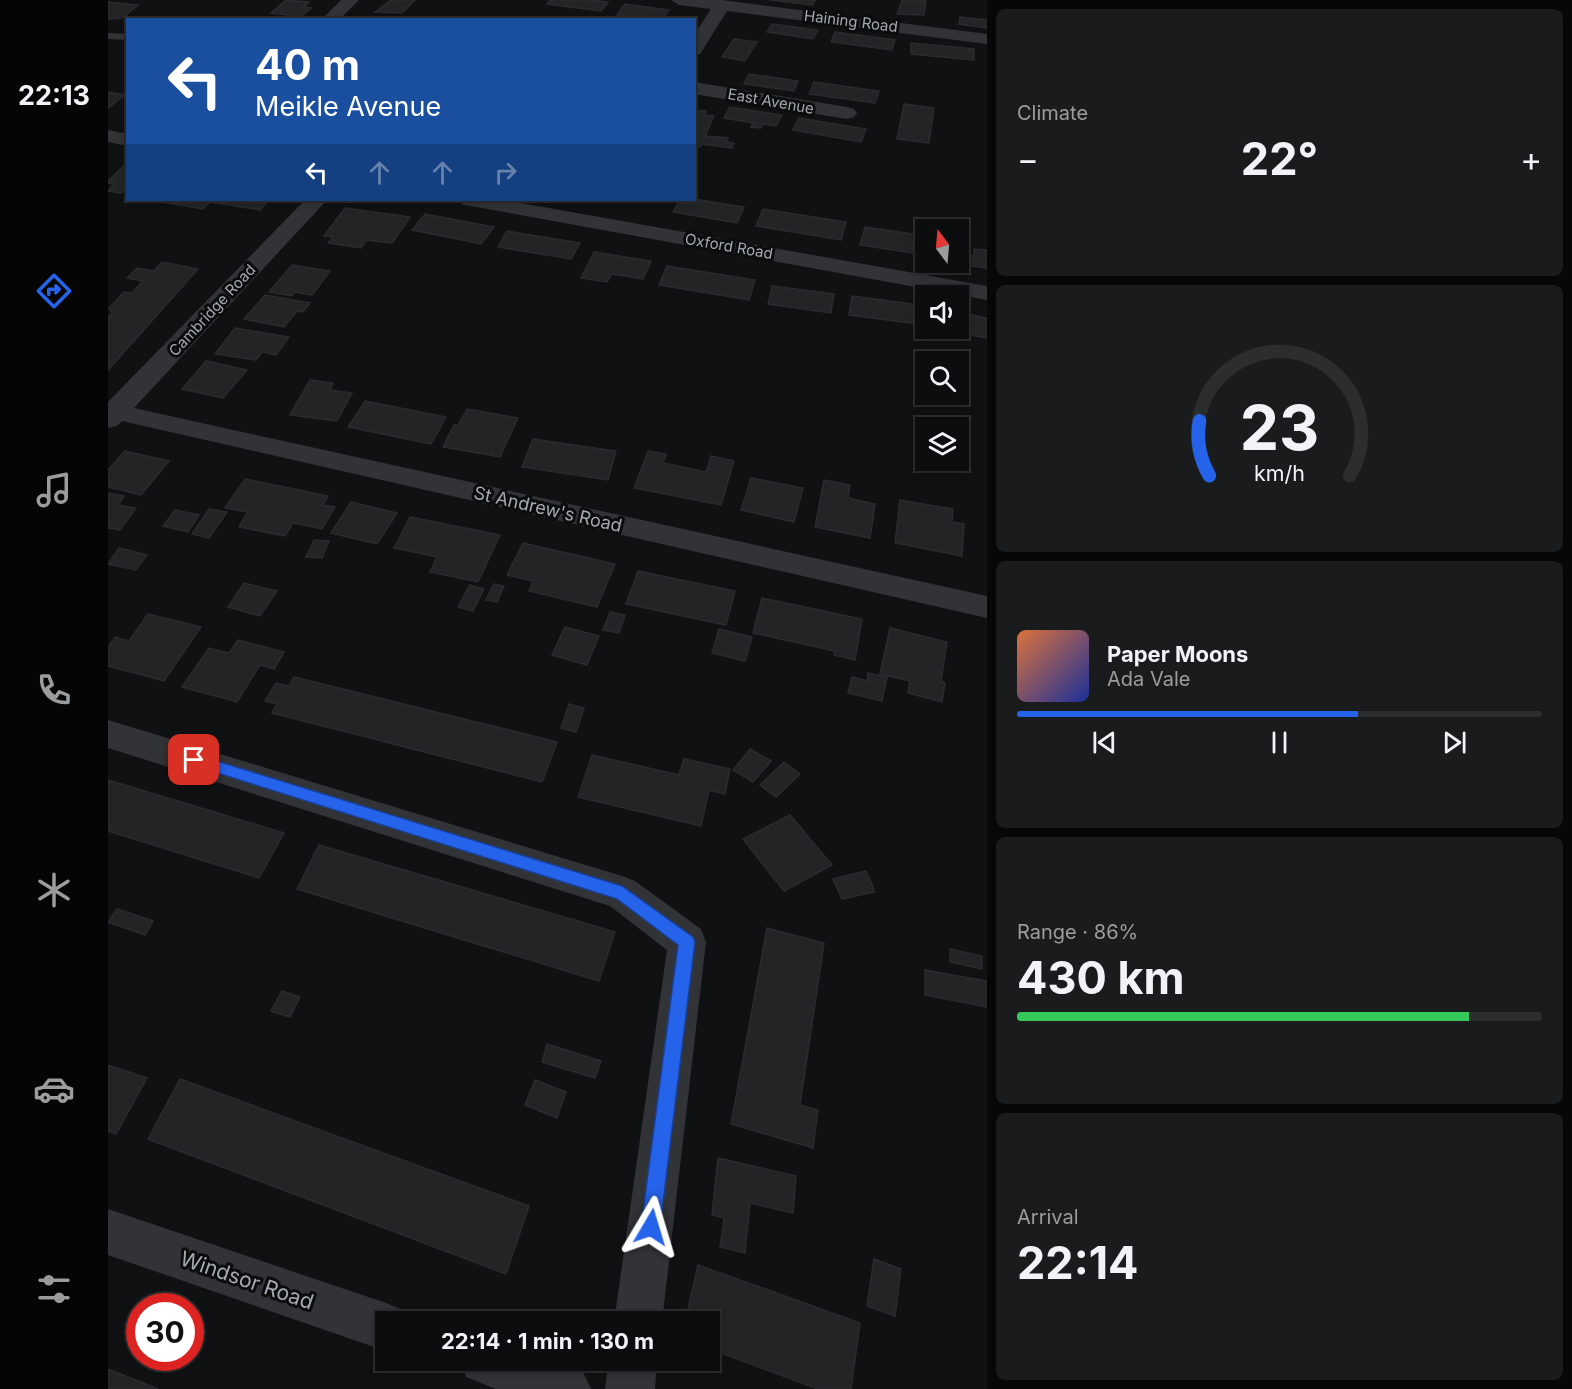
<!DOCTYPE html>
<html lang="en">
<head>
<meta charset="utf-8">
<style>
	body { margin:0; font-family:Inter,sans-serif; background:#1a1b1c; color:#f1f3f6; height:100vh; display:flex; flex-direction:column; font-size:22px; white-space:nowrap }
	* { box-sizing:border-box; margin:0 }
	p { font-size:20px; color:#9a9c9e }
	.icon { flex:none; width:33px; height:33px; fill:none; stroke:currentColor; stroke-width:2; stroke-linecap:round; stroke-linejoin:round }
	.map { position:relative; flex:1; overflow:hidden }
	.panel { display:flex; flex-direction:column; gap:9px; padding:9px; background:#070708; width:585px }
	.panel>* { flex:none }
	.banner { position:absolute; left:18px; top:18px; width:570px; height:183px; border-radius:0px; box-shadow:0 3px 9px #0003,0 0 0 2px #2c2d2e; background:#1a4fa0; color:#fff; overflow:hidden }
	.needle { width:39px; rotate:344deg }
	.tools { position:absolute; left:807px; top:219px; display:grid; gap:12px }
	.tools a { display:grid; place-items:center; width:54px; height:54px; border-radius:0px; background:#0c0d0e; box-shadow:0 3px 9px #0003,0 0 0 2px #2c2d2e; font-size:30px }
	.speed { position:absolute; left:18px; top:1293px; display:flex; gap:12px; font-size:30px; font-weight:700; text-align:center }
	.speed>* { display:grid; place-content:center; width:78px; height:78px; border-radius:50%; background:#0c0d0e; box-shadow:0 3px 9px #0003,0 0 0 2px #2c2d2e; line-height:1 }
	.speed .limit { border:9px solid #d22; background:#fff; color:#111 }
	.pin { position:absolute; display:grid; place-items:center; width:51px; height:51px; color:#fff; margin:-26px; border-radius:12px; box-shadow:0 3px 9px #0006 }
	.me { position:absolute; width:66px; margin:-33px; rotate:7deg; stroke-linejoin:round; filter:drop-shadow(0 0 4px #0008) }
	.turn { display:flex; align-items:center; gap:21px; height:126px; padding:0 30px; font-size:27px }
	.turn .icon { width:78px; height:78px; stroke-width:2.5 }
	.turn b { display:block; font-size:42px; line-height:51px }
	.lanes { display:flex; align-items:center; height:57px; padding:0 30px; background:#0003; justify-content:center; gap:30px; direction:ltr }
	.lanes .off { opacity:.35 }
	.big { font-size:45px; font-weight:700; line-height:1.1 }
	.panel .widget { flex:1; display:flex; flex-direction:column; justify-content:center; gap:9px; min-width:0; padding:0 21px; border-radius:9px; background:#1a1b1c }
	.panel .dial { align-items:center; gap:0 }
	.dial svg { height:156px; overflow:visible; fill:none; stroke:#2c2d2e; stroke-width:7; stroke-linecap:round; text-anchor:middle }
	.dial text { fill:#f1f3f6; stroke:none }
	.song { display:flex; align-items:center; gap:18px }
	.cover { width:72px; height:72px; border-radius:9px; background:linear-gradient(135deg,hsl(20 70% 55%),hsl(230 70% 35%)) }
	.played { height:6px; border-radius:3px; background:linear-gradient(90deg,#2563eb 65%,#2c2d2e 65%) }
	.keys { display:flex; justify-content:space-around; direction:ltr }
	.heat { display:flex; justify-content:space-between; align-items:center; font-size:33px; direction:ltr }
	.charge { height:9px; border-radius:4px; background:linear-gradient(90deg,#34c759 86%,#2c2d2e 0) }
	.trip { position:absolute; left:267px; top:1311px; width:345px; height:60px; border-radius:0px; background:#0c0d0e; box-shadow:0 3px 9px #0003,0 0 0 2px #2c2d2e; font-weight:700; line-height:60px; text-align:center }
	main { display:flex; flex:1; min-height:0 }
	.menu { display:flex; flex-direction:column; width:108px; justify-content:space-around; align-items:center; background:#050506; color:#9a9c9e }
	.menu .icon { width:42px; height:42px }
	.menu .active { color:#2563eb }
	.menu b { font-size:27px; color:#f1f3f6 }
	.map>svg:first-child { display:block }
</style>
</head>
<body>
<main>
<nav class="menu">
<b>22:13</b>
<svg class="icon active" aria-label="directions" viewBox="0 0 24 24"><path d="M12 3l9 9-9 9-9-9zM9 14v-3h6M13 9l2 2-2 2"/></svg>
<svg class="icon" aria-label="music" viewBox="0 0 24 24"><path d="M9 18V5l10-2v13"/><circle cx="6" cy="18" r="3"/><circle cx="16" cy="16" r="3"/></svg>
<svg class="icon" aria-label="phone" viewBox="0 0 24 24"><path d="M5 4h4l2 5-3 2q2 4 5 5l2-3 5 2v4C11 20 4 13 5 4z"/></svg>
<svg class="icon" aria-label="climate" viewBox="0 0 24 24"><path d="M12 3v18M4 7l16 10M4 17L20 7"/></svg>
<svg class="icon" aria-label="car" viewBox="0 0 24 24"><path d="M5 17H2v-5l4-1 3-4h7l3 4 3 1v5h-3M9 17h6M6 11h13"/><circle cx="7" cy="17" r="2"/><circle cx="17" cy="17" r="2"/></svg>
<svg class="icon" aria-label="filters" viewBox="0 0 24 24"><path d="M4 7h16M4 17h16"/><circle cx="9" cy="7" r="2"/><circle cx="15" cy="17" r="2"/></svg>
</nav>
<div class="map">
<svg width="879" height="1389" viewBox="0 0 879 1389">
	<rect width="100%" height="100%" fill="#101112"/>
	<path fill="#232426" stroke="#2a2b2e" stroke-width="1.5" d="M178 0 201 2 196 7 203 8 193 17 163 13Z
		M283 0H307L294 13 267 12Z
		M442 0H483L500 2 493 11 439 4Z
		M662 0H707L705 5Z
		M794 0H818L816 15 789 14Z
		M0 2 30 5 14 18 0 19Z
		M517 4 561 10 556 17 552 16 550 20 509 15Z
		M852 17 879 20V28L851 24Z
		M664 24 710 30 705 39 659 32Z
		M727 32 787 40 784 50 723 42Z
		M626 39 649 42 637 61 614 57Z
		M803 43 866 49V60L803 54Z
		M641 74 690 81 686 91 636 84Z
		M706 82 771 91 767 103 701 94Z
		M0 92 17 95 0 108Z
		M796 104 826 108 821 143 789 139Z
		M622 107 674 115 668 126 655 124 653 128 643 127 645 123 616 118Z
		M586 110 598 111 597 115 606 116 597 136 620 138 618 142 626 143 624 148 593 144 592 147H586Z
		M691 118 758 129 753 142 685 130Z
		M17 165H20V187L13 193 0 191 6 184 0 183V181Z
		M586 199 636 207 629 223 565 212 572 200Z
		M49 200H161L152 210 102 202 95 209 47 201Z
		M237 208 302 217 284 243 258 240 253 248 220 243 225 237 216 236Z
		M655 209 738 222 733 240 648 226Z
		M317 214 386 227 373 244 304 230Z
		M757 227 818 236V255L752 245Z
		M399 231 472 243 463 259 390 247Z
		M866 249 879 250V268L857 265 856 255 866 256Z
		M486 252 543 261 535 279 504 274 499 282 473 278Z
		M54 262 90 269 0 370V317L5 312 0 309 16 292 24 293 35 281 19 278 29 268 46 271Z
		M184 265 222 271 204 295 187 292 184 296 161 292Z
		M559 266 647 280 641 300 551 285Z
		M664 286 726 294 723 313 660 304Z
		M157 295 202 303 195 312 189 311 176 327 136 319Z
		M744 296 818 306V325L741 315Z
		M850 312 879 318V338L843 332 844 328H850Z
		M127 328 181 337 168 355 154 352 148 360 107 354Z
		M98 361 139 370 115 398 74 389Z
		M202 380 225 383 222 390 244 393 229 421 182 415Z
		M257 401 338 417 323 444 240 427Z
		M359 409 410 418 392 457 335 447 346 425H350Z
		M425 439 508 451 500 480 414 467Z
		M17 451 61 461 33 495 0 487V470Z
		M540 451 558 454 555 463 598 472 603 456 626 461 613 505 526 488Z
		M643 478 695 488 686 522 633 510Z
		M137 479 220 496 215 505 227 507 214 529 185 523 177 536 131 527 140 512 117 508Z
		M716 480 742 485 740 498 767 504 762 538 707 527Z
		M0 493 16 496 10 505 28 508 12 530 0 528Z
		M792 500 845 509 844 522 856 524 854 556 787 543Z
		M243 502 289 513 269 544 223 533Z
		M101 509 119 512 101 538 84 534Z
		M67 510 91 515 80 532 55 526Z
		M302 517 392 535 370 582 322 572 329 557 286 548Z
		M206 540 221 541 214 558 198 557Z
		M415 543 507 564 489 607 421 591 425 581 399 575Z
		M11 548 39 555 28 570 0 564Z
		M530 571 627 591 618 625 518 604Z
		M136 583 169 591 152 616 120 607Z
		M386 584 396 586 389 602 378 600Z
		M362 585 376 589 365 611 350 607Z
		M654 598 754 619 747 660 726 655 727 651 645 633Z
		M502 612 517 615 511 633 495 630Z
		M40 614 93 627 56 681 0 666V647L7 637 21 641Z
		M457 627 491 636 479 665 444 655Z
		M782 628 839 642 833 681 837 683 834 702 800 693 802 681 772 674Z
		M611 629 644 637 637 661 604 653Z
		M130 640 176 652 166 669 152 665 129 702 74 687 101 648 121 653Z
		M760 673 779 677 774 701 740 693 744 677 759 681Z
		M186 677 449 742 434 782 164 713 169 704 157 701 168 683 181 686Z
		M461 704 476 708 468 732 453 728Z
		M642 749 663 761 645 782 625 770Z
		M484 755 571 775 576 759 622 769 617 794 601 790 593 826 470 797Z
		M676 762 692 774 668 797 652 785Z
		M0 780 176 833 151 878 0 831Z
		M682 815 724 865 676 891 635 839Z
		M211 845 507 932 491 981 189 889Z
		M758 871 767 892 734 899 725 879Z
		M9 909 45 921 37 935 0 922Z
		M659 928 716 943 692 1105 710 1110 705 1148 623 1124Z
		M842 949 874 956V969L842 962Z
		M817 970 879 981V1007L817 995Z
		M174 991 192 997 182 1017 163 1011Z
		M439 1044 493 1061 487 1078 434 1062Z
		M0 1065 39 1078 8 1134 0 1131Z
		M72 1079 421 1206 398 1274 40 1139Z
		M427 1080 458 1092 449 1118 417 1105Z
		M610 1158 688 1176 685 1213 642 1203 637 1253 612 1247 616 1218 604 1215Z
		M766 1259 793 1269 787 1316 759 1306Z
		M590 1265 752 1323 743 1389H710L602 1349V1322H577Z
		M0 1369 50 1389H0Z"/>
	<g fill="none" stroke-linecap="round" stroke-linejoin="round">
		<path fill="#323337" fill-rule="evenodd" d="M0 33 20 34V40L0 39Z"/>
		<path fill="#323337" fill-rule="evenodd" d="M233 0H251L231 20H213Z
			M563 0H614L879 34V44L619 11 592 54 586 55V35L603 9 571 5Z
			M586 82 739 107 746 109 749 113 746 117 739 119 586 94Z
			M0 130 20 134V146L0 142Z
			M197 200H219L26 408 879 596V618L14 421 9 426 0 428V402Z
			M352 200H396L879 286V300L363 206 355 205Z
			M0 720 514 876 527 881 593 929 598 942 554 1322H506L559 950 502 906 0 748Z
			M0 1209 278 1303 295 1310 300 1322H278V1351L0 1255Z
			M351 1360H447L475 1372 483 1389H388L358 1377Z
			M501 1360H549L547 1389H497Z"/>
	</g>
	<path fill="#2563eb" stroke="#184099" stroke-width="1.5" d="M86 754 514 886 585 937 587 942 552 1227 549 1233 543 1236 536 1233 533 1227 570 945 509 899 81 764 79 760 81 756Z"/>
	<g text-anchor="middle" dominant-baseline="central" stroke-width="6" stroke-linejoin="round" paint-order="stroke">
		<g font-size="15" fill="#a2aab2" stroke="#0c0c0d">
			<text transform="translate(743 21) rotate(7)">Haining Road</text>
			<text transform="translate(663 101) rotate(10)">East Avenue</text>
			<text transform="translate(621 246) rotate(10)">Oxford Road</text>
			<text transform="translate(104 310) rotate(-47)">Cambridge Road</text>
		</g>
		<g font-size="18" fill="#a2aab2" stroke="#0c0c0d">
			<text transform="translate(440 509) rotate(13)">St Andrew's Road</text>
		</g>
		<g font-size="21" fill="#a2aab2" stroke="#0c0c0d">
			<text transform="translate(139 1280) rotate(19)">Windsor Road</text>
		</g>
	</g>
</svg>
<div class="tools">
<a><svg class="needle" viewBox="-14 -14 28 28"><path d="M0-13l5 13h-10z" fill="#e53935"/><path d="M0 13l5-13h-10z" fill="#9a9c9e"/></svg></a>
<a><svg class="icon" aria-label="sound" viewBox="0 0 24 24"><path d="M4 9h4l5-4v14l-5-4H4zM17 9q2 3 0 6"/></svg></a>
<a><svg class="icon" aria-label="search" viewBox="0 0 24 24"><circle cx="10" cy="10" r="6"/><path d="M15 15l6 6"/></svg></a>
<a><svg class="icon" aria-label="layers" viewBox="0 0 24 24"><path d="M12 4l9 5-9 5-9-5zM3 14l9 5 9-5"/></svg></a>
</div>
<div class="speed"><div class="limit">30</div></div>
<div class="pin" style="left:86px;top:760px;background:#d93025"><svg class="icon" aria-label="arrive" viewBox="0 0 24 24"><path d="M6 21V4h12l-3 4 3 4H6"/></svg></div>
<svg class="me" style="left:543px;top:1227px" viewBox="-20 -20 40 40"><path d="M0-17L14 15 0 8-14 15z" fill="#2563eb" stroke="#fff" stroke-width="4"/></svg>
<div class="trip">22:14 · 1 min · 130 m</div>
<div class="banner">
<div class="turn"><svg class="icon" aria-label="left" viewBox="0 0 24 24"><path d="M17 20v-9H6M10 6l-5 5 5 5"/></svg><div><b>40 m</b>Meikle Avenue</div></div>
<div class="lanes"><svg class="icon" aria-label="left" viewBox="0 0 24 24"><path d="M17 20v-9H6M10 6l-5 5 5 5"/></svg><svg class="icon off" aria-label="ahead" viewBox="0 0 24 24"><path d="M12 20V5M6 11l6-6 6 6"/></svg><svg class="icon off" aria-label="ahead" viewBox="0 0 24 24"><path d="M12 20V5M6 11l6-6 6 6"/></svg><svg class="icon off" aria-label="right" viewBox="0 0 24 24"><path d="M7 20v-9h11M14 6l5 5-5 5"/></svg></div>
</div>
</div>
<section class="panel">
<div class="widget"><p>Climate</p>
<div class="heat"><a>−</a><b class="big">22°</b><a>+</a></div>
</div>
<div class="widget dial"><svg viewBox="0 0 100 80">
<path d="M14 69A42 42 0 1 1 86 69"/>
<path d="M14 69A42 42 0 0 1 9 41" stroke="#2563eb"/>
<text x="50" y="56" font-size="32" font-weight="700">23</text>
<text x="50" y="72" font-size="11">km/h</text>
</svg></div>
<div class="widget">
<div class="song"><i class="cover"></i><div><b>Paper Moons</b><p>Ada Vale</p></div></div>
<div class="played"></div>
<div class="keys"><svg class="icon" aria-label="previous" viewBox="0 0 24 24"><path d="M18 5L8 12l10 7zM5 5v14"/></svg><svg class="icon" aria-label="pause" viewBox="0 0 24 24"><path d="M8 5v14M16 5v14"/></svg><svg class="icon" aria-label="next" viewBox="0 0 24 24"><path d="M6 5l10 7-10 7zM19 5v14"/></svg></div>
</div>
<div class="widget"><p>Range · 86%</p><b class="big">430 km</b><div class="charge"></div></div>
<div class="widget"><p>Arrival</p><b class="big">22:14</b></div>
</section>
</main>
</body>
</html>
